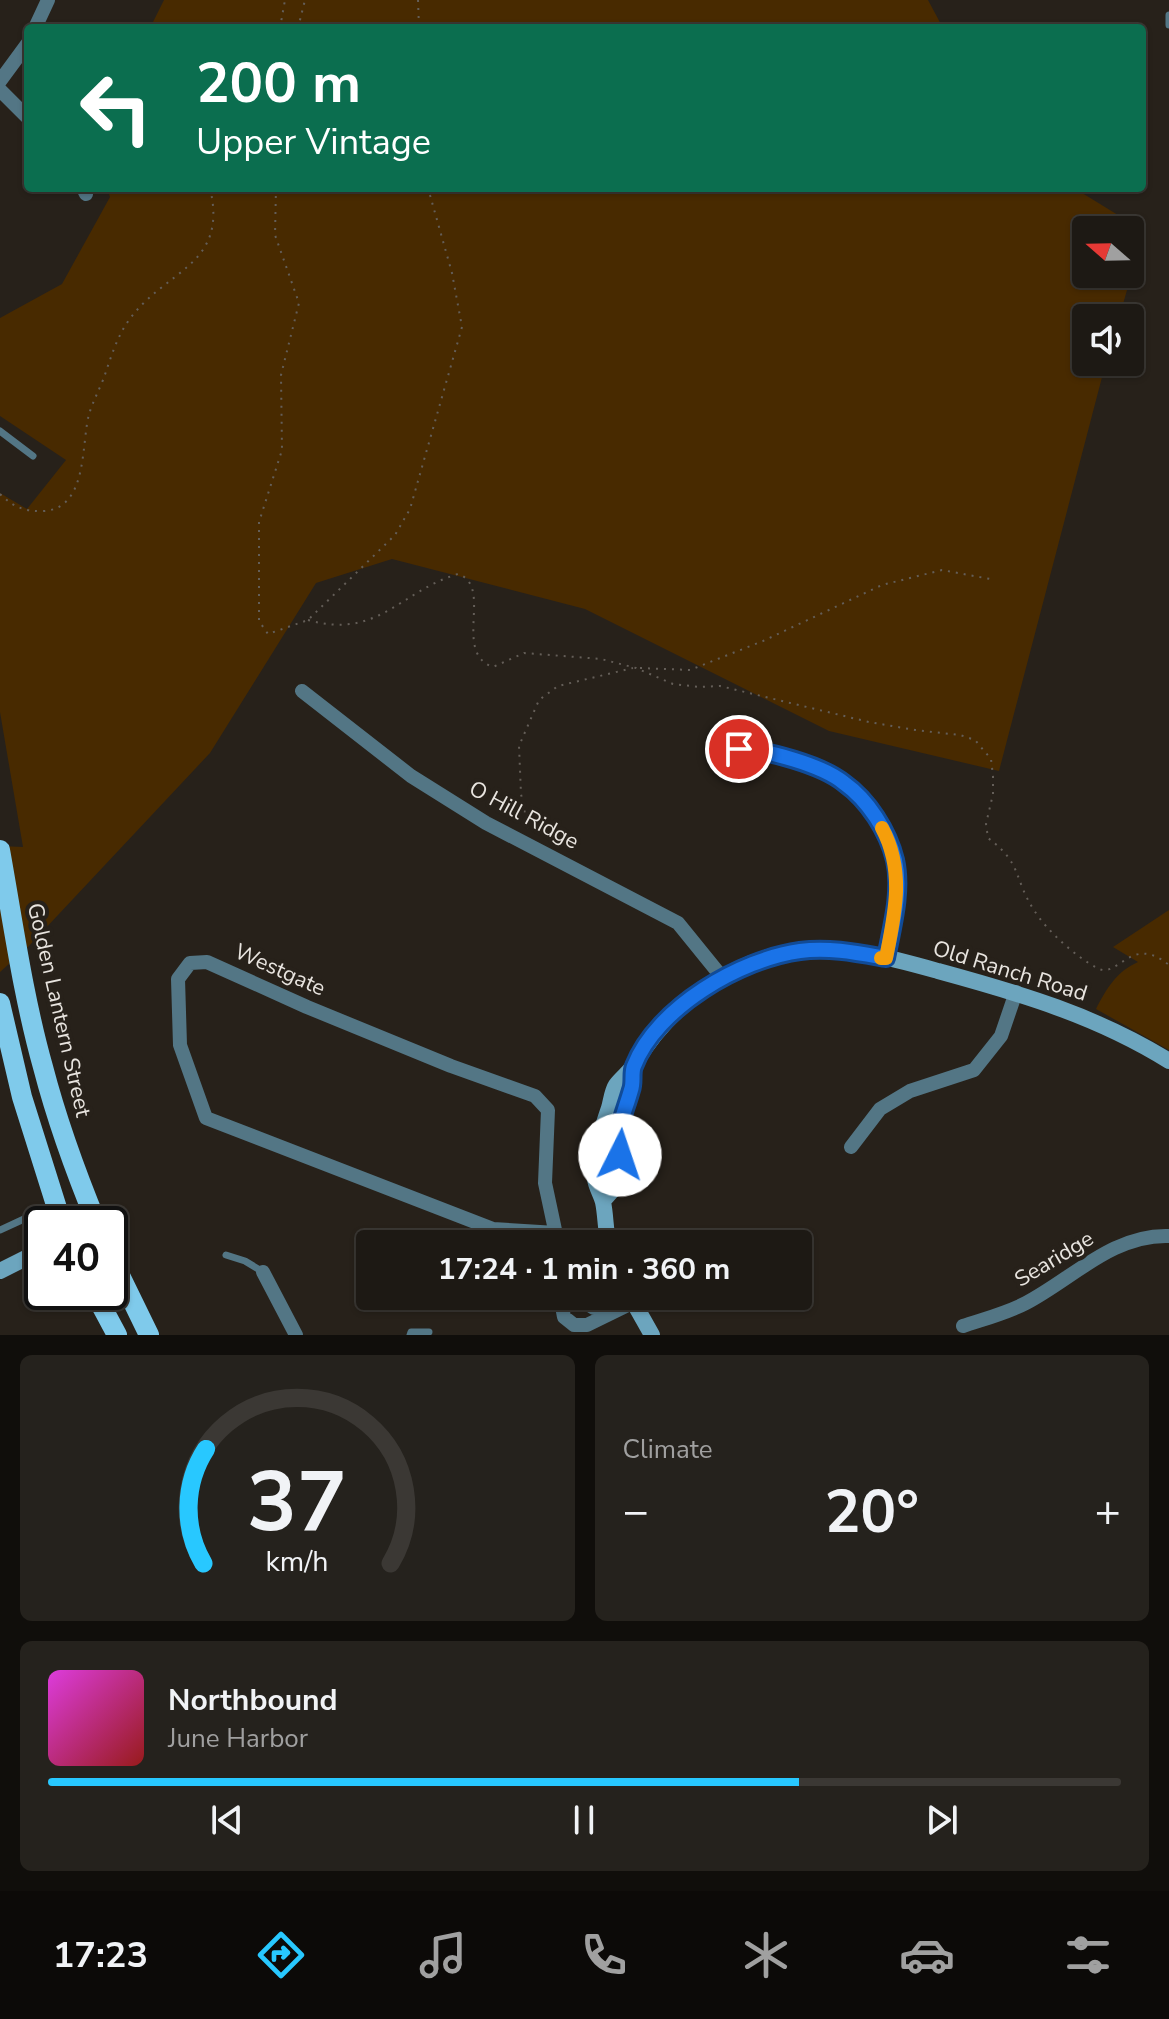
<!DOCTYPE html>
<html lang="en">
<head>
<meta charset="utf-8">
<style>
	body { margin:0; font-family:"Nunito Sans",sans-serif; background:#25221d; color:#f1f3f6; height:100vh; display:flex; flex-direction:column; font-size:30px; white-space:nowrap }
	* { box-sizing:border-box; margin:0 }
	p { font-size:26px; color:#a0a0a0 }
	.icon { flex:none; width:44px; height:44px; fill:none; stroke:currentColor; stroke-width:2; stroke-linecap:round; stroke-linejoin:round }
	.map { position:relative; height:1335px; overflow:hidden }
	.details { display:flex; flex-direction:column; gap:20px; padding:20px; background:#100e0b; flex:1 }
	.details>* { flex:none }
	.hud { position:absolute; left:24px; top:24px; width:1122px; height:168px; border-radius:8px; box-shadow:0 2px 6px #0004,0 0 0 2px #3b3834; background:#0b6e4f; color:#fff; overflow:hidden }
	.needle { width:52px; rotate:290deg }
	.tools { position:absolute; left:1072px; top:216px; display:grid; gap:16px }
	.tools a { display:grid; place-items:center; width:72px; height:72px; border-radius:8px; background:#1d1914; box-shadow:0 2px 6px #0004,0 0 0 2px #3b3834; font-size:40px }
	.speed { position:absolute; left:24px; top:1206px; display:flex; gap:16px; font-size:40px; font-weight:700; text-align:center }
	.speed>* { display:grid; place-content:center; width:104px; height:104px; border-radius:50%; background:#1d1914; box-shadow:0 2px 6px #0004,0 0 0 2px #3b3834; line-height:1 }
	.speed .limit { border:4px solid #111; border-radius:12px; background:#fff; color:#111 }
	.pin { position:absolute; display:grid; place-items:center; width:68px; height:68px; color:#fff; margin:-34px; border:4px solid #fff; border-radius:50%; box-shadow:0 2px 8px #0007 }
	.me { position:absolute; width:88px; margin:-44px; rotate:4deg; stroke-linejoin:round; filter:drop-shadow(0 0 6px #0008) }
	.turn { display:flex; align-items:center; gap:28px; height:168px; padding:0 40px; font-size:36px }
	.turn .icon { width:104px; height:104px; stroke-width:2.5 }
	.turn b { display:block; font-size:56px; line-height:68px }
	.big { font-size:60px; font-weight:700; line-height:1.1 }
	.details .widget { flex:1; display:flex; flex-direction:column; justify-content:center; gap:12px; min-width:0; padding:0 28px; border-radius:12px; background:#25221d }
	.details .dial { align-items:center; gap:0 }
	.dial svg { height:208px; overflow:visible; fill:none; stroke:#3b3834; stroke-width:7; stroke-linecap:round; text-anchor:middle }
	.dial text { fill:#f1f3f6; stroke:none }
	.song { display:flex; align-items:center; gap:24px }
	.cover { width:96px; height:96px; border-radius:12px; background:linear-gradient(135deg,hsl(300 70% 55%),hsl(0 70% 35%)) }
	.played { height:8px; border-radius:4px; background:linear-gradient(90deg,#28c8ff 70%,#3b3834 70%) }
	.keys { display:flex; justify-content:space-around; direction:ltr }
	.heat { display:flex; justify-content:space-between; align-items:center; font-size:44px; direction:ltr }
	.details .tiles { flex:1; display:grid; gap:20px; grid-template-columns:1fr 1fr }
	.widget:last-child { grid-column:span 2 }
	.trip { position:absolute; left:356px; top:1230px; width:456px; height:80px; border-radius:8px; background:#1d1914; box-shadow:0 2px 6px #0004,0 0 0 2px #3b3834; font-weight:700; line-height:80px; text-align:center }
	.tabs { display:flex; height:128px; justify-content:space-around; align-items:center; background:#0c0a08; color:#a0a0a0 }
	.tabs .icon { width:56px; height:56px }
	.tabs .on { color:#28c8ff }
	.tabs b { font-size:36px; color:#f1f3f6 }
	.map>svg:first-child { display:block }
</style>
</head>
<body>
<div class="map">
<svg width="1169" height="1335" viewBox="0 0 1169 1335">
	<rect width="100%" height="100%" fill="#27211a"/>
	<path fill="#482a00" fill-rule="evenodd" d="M164 0H928L943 28H150Z
		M107 188H1074L1144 231 1119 318H1086V362H1106L999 771 829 731 585 609 392 559 316 583 210 753 28 947 0 972V846L23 847 0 712V493L27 509 66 460 0 416V318L62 284 110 197ZM1086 230H1130V274H1086Z
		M1169 910V1050L1096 1009C1107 988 1116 972 1138 962L1113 947Z"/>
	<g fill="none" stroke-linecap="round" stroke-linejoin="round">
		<path stroke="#645e58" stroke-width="2" stroke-dasharray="2 6" stroke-linecap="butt" d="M418 0 419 28
			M280 28 285 0
			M298 28 305 0
			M276 188 275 235 299 303 281 375 282 450 259 522V621L268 634 308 620 395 535 410 509 462 327 452 273 428 188
			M0 494C13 507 25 512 44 511 88 508 81 445 89 414 93 402 98 392 103 380 110 361 115 341 127 323 163 269 229 268 210 188
			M308 620C378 640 400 591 458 574 494 586 452 653 493 667L524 653 601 659 636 668 673 684 700 687 720 686 869 722 915 730 960 735 975 740 991 759 993 776V794L986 824 988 838C1023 864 1013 878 1034 910 1046 930 1076 957 1097 968 1119 980 1130 933 1169 965
			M640 668 690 670 763 641 882 585 942 570 990 579
			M528 828 521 794 519 746 539 700 558 686 633 668"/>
		<path stroke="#537685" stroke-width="7" d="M1169 15V25
			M0 431 33 456
			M0 1230 24 1219
			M226 1255 245 1261 263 1272
			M410 1335 411 1332H429"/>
		<path stroke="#537685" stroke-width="14" d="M35 28 48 0
			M0 81 28 43
			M0 90 28 118
			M83 188 86 194
			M302 691 411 776 486 823 678 923 721 976
			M718 748C732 749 747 747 761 750 820 761 882 798 895 861 902 893 892 927 886 958
			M851 1147 880 1109 910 1091 974 1070 1001 1036 1016 992
			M556 1233 493 1229 206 1118 180 1045 178 979 190 963 207 962 307 1007 451 1066 535 1096 548 1110 545 1183 558 1244
			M263 1272 296 1335
			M560 1296 564 1317 574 1325H587L634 1302
			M575 1296 594 1308 619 1296
			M963 1326C984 1319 1007 1313 1026 1303 1072 1279 1113 1234 1169 1236"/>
		<path stroke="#6ca5be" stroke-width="16" d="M603 1201 618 1184 620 1155 616 1134 633 1085V1068
			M609 1244C605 1230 606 1216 603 1202 601 1194 596 1187 595 1179 594 1155 601 1131 609 1108 611 1101 612 1091 616 1085 622 1077 631 1071 636 1062 671 1004 732 959 801 950 846 945 895 959 938 971 1019 993 1097 1016 1169 1061
			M0 1271 42 1250
			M630 1296 652 1335"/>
		<path stroke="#7fcaeb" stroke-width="20" d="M0 850C13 922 23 996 43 1067 57 1121 76 1173 97 1224
			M0 1003 22 1097 62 1224
			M110 1255 149 1335
			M94 1292 117 1335"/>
	</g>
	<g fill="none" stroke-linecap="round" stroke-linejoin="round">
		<g stroke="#114b97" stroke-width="20">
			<path id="route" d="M620 1155C615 1129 624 1115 631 1090 634 1082 631 1073 634 1066 657 1007 741 959 800 951 829 947 858 953 886 958 892 927 902 891 895 860 888 831 868 800 844 783 822 765 767 750 739 749"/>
		</g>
		<use href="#route" stroke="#1a73e8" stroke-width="14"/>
		<path stroke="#f59e0b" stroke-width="14" d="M881 958H886C895 913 905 871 882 828"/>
	</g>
	<g text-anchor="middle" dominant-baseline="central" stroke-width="8" stroke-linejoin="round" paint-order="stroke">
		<g font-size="22" fill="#e8e4df" stroke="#27211a">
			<text transform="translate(524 815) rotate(28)">O Hill Ridge</text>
			<text transform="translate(280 970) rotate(24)">Westgate</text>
			<text transform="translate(1010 971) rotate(17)">Old Ranch Road</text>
			<text transform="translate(59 1010) rotate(77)">Golden Lantern Street</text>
			<text transform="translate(1054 1259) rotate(-31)">Searidge</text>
		</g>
	</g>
</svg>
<div class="tools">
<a><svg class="needle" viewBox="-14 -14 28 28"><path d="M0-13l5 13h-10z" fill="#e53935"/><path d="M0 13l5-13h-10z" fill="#a0a0a0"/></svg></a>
<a><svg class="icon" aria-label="sound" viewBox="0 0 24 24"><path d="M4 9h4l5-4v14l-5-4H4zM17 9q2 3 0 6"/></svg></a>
</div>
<div class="speed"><div class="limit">40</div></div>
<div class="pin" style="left:739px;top:749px;background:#d93025"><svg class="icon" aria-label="arrive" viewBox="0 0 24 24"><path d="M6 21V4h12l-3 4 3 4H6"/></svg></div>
<svg class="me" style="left:620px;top:1155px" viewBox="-20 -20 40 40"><circle r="19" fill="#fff"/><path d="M0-13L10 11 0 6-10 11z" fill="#1a73e8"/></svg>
<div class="trip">17:24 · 1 min · 360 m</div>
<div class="hud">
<div class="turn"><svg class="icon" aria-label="left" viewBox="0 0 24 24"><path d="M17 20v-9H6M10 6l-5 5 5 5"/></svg><div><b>200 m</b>Upper Vintage</div></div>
</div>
</div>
<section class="details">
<div class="tiles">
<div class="widget dial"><svg viewBox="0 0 100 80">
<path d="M14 69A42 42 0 1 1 86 69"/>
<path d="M14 69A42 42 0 0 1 15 25" stroke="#28c8ff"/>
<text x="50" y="56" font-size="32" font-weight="700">37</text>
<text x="50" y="72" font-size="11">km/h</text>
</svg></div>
<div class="widget"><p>Climate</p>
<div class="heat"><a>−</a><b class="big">20°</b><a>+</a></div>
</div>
<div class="widget">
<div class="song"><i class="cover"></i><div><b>Northbound</b><p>June Harbor</p></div></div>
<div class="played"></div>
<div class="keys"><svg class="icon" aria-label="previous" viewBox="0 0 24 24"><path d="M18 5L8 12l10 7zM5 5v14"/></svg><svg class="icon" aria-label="pause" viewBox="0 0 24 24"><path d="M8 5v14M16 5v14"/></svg><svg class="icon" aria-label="next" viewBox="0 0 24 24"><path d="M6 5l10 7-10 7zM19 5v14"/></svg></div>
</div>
</div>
</section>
<nav class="tabs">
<b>17:23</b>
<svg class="icon on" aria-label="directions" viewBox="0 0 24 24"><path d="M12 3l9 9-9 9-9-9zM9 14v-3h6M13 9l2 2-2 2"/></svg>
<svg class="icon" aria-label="music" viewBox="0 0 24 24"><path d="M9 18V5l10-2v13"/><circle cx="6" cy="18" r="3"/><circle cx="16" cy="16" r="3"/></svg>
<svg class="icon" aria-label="phone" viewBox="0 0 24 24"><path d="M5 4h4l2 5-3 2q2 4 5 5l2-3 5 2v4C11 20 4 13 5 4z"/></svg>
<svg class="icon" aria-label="climate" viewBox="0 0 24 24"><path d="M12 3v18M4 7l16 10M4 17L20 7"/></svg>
<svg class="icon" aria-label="car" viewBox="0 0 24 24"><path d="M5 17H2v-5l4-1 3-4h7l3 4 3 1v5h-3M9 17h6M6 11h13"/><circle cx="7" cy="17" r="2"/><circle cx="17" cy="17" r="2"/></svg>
<svg class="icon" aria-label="filters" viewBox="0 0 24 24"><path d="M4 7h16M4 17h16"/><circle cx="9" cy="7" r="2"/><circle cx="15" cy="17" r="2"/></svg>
</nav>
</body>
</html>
